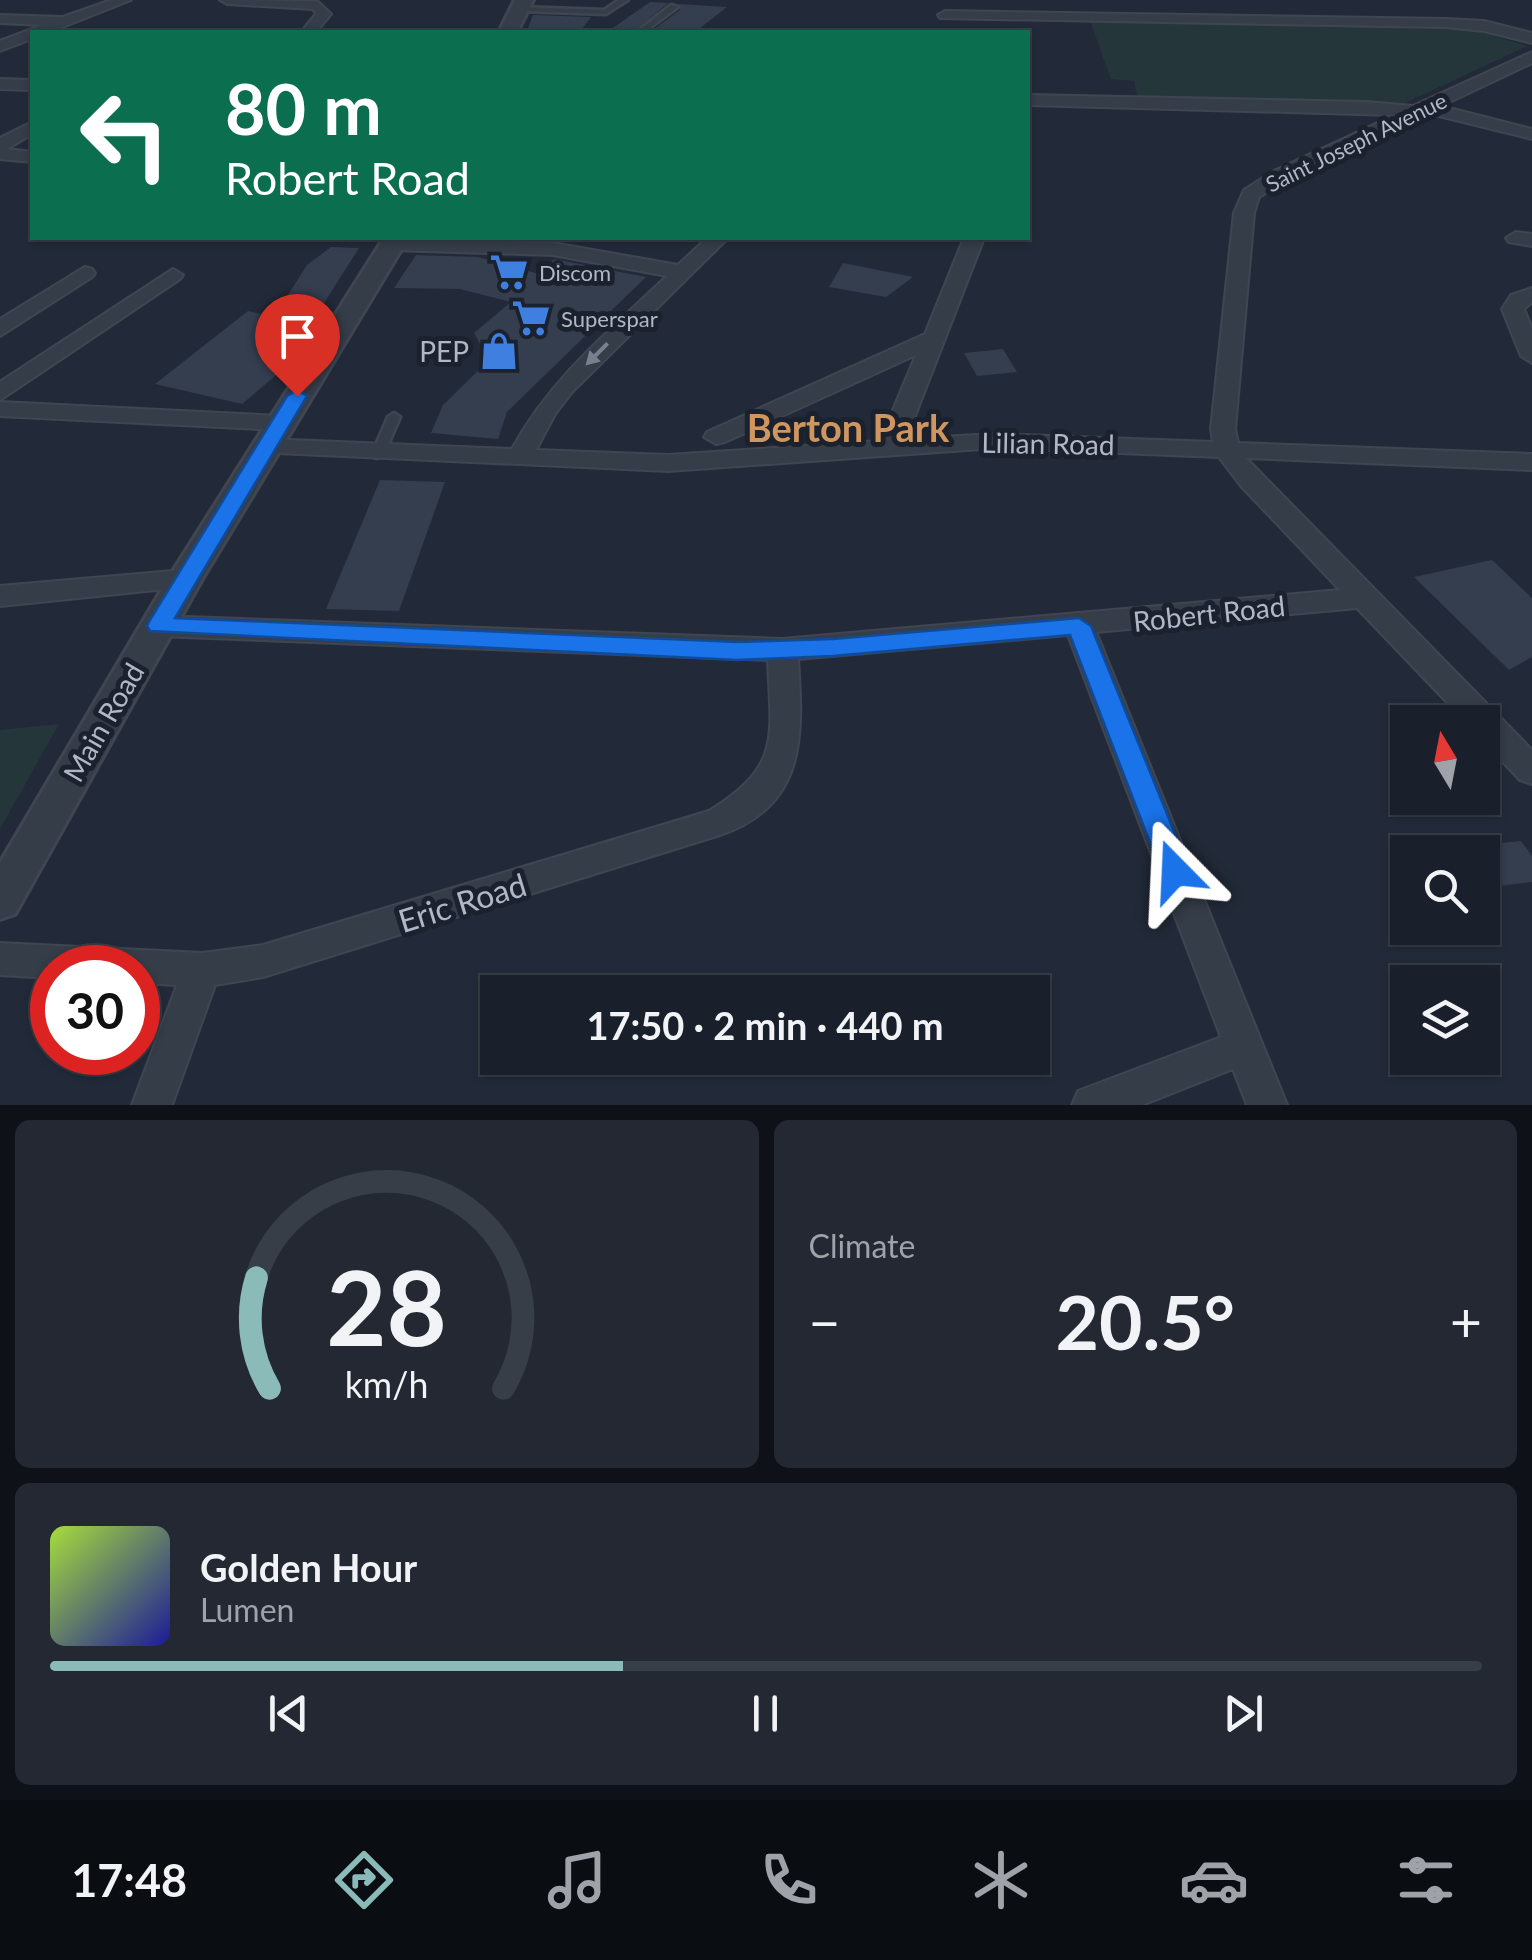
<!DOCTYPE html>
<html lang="en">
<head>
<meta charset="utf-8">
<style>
	body { margin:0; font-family:Lato,sans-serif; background:#232833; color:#f1f3f6; height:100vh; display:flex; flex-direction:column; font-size:38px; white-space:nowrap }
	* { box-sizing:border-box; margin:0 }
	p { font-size:32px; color:#9fa3a9 }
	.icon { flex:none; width:55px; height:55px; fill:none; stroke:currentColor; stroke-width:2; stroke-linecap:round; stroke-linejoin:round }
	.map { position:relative; height:1105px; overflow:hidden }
	.drawer { display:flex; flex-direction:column; gap:15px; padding:15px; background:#0e1218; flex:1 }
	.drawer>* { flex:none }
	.banner { position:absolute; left:30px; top:30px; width:1000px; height:210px; border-radius:0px; box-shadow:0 2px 8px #0004,0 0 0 2px #383e47; background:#0b6e4f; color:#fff; overflow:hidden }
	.needle { width:65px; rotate:350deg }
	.tools { position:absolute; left:1390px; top:705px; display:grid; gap:20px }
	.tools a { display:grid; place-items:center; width:110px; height:110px; border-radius:0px; background:#1a202b; box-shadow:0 2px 8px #0004,0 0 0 2px #383e47; font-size:50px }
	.speed { position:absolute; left:30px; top:945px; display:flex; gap:20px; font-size:50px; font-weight:700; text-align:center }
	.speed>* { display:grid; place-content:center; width:130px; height:130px; border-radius:50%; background:#1a202b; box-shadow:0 2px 8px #0004,0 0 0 2px #383e47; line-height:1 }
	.speed .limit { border:15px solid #d22; background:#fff; color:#111 }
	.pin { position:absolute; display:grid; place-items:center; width:85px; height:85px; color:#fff; margin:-102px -42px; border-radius:50% 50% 50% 0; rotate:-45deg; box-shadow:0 0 10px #0007 }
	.pin .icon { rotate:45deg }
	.me { position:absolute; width:110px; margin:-55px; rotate:339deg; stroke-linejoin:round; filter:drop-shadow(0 0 8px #0008) }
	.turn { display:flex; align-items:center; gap:35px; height:210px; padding:0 30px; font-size:45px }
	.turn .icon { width:130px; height:130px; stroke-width:2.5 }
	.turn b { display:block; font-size:70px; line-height:85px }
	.big { font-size:75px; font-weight:700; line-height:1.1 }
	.drawer .tile { flex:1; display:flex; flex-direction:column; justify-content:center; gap:15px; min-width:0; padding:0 35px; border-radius:15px; background:#232833 }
	.drawer .dial { align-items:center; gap:0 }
	.dial svg { height:260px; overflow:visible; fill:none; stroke:#383e47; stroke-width:7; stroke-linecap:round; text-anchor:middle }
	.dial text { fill:#f1f3f6; stroke:none }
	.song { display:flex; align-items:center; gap:30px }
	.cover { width:120px; height:120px; border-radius:15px; background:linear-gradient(135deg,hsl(80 70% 55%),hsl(240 70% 35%)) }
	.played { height:10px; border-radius:5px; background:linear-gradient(90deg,#8bbbb9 40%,#383e47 40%) }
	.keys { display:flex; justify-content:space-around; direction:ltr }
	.heat { display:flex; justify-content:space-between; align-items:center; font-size:55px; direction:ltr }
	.drawer .tiles { flex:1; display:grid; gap:15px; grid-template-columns:1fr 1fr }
	.tile:last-child { grid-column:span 2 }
	.trip { position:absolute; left:480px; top:975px; width:570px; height:100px; border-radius:0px; background:#1a202b; box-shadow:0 2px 8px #0004,0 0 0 2px #383e47; font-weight:700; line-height:100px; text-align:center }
	.menu { display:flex; height:160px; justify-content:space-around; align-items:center; background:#0a0d11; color:#9fa3a9 }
	.menu .icon { width:70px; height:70px }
	.menu .on { color:#8bbbb9 }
	.menu b { font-size:45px; color:#f1f3f6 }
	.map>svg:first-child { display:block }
</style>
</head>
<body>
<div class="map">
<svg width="1532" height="1105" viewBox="0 0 1532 1105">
	<rect width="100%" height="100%" fill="#222a39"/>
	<path fill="#24363a" d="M1090 21 1466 28 1527 46 1405 103 1138 98 1134 81 1111 79Z
		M59 724 0 829V730Z"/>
	<path fill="#343e4f" d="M650 2 668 3 634 32H607Z
		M679 4 727 7 695 32H650L680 10Z
		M533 15 591 17 582 29 528 28Z
		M331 247 359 248 312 322 266 361 287 366 242 404 155 384 248 311 274 317 307 265Z
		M416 255 478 257 539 274 554 259 646 277 507 412 498 439 431 433 443 405 489 360 474 333 511 302 460 289 394 288Z
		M843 263 913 277 886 297 829 287Z
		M1003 349 1017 372 977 376 964 353Z
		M380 480 445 482 399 611 326 609Z
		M1492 560 1532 598V657L1509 670 1414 577Z
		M1521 841 1532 856V882L1482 888V845Z"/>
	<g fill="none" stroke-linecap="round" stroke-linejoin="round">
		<g stroke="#3f4652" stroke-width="5">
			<path id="service" d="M619 0H628L606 14 519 11 515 9 519 7 604 10Z
				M671 5 678 7 644 32H637Z
				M394 413 400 417 384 454 378 458 374 457 372 454 388 417Z"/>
		</g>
		<g stroke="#3f4652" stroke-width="4">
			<path id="minor" d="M111 0H131L50 32H32V39L0 51V41L42 25 0 23V15L63 17Z
				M220 0 317 1 331 14 316 32H301L316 14 313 9 227 4Z
				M945 11 1445 19 1484 21 1532 33V43L1484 31 1445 27 940 18 938 15Z
				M1532 52V63L1441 106 1532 129V139L1427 113 1288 179 1259 197 1254 213 1235 429 1238 443 1532 454V470L1246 458 1532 750V784L1520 780 1482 740V722H1466L1357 608 1096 632 1287 1105H1247L1233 1069 1142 1105H1072L1078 1091 1221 1037 1068 635 798 659C803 735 807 806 720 835L263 977 215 985 172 1105H132L177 985 138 983V968H52V978L0 975V943L202 953 263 945 709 811C782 766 771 737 768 660L159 636 149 633 144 626 149 619 159 616 782 639 1340 590 1241 486 1219 457 995 448 668 471 256 452 252 447 265 439 512 449C550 379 610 330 667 276L553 255 392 250 382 244 385 240 553 243 678 265 707 238H728L572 392 555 414 536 450 668 455 880 441 916 355 725 442 716 444 704 437 707 432 925 334 964 238H984L906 439 995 434 1213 442 1211 429 1234 213 1244 190 1274 171 1395 115 1028 105V95L1366 102 1413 106Z
				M0 79 32 80V90L0 89Z
				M32 122V134L7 149 32 152V162L0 159V138Z
				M1516 232 1532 234V246L1509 242 1506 238Z
				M85 267 92 269 95 273 92 277 0 336V319Z
				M173 269 183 275 180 279 0 400V382Z
				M1532 288V302L1524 309 1532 329V363L1521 356 1502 309 1511 295Z
				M0 402 279 416 291 423 279 430 0 416Z
				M185 570 195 572 199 579 195 586 0 606V586Z"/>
		</g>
		<g stroke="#3f4652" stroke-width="6">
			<path id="tertiary" d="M515 0H533L517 32H499Z
				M384 238H408L202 579 15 914 0 919V863L168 579Z"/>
		</g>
		<use href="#service" fill="#353d49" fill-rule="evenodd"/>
		<use href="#minor" fill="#353d49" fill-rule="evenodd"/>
		<use href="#tertiary" fill="#353d49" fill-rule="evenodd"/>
	</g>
	<defs><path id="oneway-solid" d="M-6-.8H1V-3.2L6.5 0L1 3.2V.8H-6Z" transform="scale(2.5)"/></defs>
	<use fill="#79808d" href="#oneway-solid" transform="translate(597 354) rotate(135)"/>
	<path fill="#1a73e8" stroke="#114b97" stroke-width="2.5" d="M297 390 307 396 175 618 737 642 833 639 1079 618 1091 626 1190 871 1185 880 1175 883 1165 880 1161 871 1070 635 833 656 737 660 150 631 147 626 150 620 287 396Z"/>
	<defs>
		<g id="supermarket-bare" transform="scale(3)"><path d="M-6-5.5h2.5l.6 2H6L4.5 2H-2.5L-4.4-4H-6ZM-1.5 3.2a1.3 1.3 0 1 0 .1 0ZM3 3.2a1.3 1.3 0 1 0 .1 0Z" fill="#3f7fe0" stroke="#1b222e" stroke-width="2.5" paint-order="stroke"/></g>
		<g id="shop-bare" transform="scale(3)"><path d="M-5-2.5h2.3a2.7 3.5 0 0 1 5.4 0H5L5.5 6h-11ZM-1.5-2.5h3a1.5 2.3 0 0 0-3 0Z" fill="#3f7fe0" stroke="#1b222e" stroke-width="2.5" paint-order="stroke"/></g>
	</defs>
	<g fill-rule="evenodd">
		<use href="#supermarket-bare" x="509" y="272"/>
		<use href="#supermarket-bare" x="531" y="318"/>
		<use href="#shop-bare" x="499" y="351"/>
	</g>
	<g text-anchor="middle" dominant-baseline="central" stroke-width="10" stroke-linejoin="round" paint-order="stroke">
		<g font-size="22" fill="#b0b7c5" stroke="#1b222e">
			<text transform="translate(1356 142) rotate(-26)">Saint Joseph Avenue</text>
		</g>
		<g font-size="22" fill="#b0b7c5" stroke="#1b222e" text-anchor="start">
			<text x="539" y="272">Discom</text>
			<text x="561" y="318">Superspar</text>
		</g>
		<g font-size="28" fill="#b0b7c5" stroke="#1b222e" text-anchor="end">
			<text x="469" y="351">PEP</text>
		</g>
		<g font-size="28" fill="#b0b7c5" stroke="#1b222e">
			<text transform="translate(1048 443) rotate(1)">Lilian Road</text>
			<text transform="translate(1209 613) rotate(-6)">Robert Road</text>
			<text transform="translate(103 722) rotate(-60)">Main Road</text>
		</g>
		<g font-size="32" fill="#b0b7c5" stroke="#1b222e">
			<text transform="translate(462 902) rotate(-17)">Eric Road</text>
		</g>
		<g font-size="38" font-weight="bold" fill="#d09660" stroke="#1b222e">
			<text x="848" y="427">Berton Park</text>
		</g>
	</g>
</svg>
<div class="tools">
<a><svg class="needle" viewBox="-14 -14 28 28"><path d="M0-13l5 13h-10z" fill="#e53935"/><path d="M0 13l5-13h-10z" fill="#9fa3a9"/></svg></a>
<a><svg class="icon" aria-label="search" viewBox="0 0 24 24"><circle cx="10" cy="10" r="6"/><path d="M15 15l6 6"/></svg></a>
<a><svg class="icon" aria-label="layers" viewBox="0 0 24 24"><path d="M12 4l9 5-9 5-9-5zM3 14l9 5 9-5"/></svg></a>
</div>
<div class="speed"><div class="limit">30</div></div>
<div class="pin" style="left:297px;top:396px;background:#d93025"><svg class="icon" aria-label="arrive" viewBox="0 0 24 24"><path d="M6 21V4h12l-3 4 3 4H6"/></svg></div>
<svg class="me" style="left:1175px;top:871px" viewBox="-20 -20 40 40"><path d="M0-17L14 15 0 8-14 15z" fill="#1a73e8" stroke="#fff" stroke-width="4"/></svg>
<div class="trip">17:50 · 2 min · 440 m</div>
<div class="banner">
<div class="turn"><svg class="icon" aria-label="left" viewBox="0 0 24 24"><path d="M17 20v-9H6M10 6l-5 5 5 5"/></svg><div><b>80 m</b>Robert Road</div></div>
</div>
</div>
<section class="drawer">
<div class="tiles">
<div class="tile dial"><svg viewBox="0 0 100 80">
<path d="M14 69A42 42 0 1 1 86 69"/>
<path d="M14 69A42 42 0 0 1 10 35" stroke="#8bbbb9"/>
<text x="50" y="56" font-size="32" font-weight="700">28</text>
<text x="50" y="72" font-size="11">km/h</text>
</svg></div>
<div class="tile"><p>Climate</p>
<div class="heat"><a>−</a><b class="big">20.5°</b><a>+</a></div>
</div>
<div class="tile">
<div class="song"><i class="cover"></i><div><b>Golden Hour</b><p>Lumen</p></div></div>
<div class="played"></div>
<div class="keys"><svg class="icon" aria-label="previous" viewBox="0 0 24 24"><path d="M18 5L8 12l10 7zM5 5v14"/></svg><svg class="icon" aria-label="pause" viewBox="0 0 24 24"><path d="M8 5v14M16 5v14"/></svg><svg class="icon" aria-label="next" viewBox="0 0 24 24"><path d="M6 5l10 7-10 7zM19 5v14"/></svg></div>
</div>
</div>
</section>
<nav class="menu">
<b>17:48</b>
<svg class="icon on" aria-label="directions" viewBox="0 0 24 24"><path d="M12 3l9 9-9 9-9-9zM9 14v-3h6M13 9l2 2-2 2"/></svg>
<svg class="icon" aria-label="music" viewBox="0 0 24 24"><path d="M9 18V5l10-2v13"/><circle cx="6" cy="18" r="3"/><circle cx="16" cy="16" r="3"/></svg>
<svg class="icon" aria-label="phone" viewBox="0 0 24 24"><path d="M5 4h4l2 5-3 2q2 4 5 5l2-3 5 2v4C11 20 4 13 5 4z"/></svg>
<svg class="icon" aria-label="climate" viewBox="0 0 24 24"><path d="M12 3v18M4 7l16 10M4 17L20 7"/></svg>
<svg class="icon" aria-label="car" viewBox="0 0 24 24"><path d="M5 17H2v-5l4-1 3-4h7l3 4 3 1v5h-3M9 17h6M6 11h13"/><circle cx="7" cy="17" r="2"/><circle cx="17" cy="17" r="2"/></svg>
<svg class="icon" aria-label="filters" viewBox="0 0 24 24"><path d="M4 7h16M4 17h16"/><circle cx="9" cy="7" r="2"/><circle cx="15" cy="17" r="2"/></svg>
</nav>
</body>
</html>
